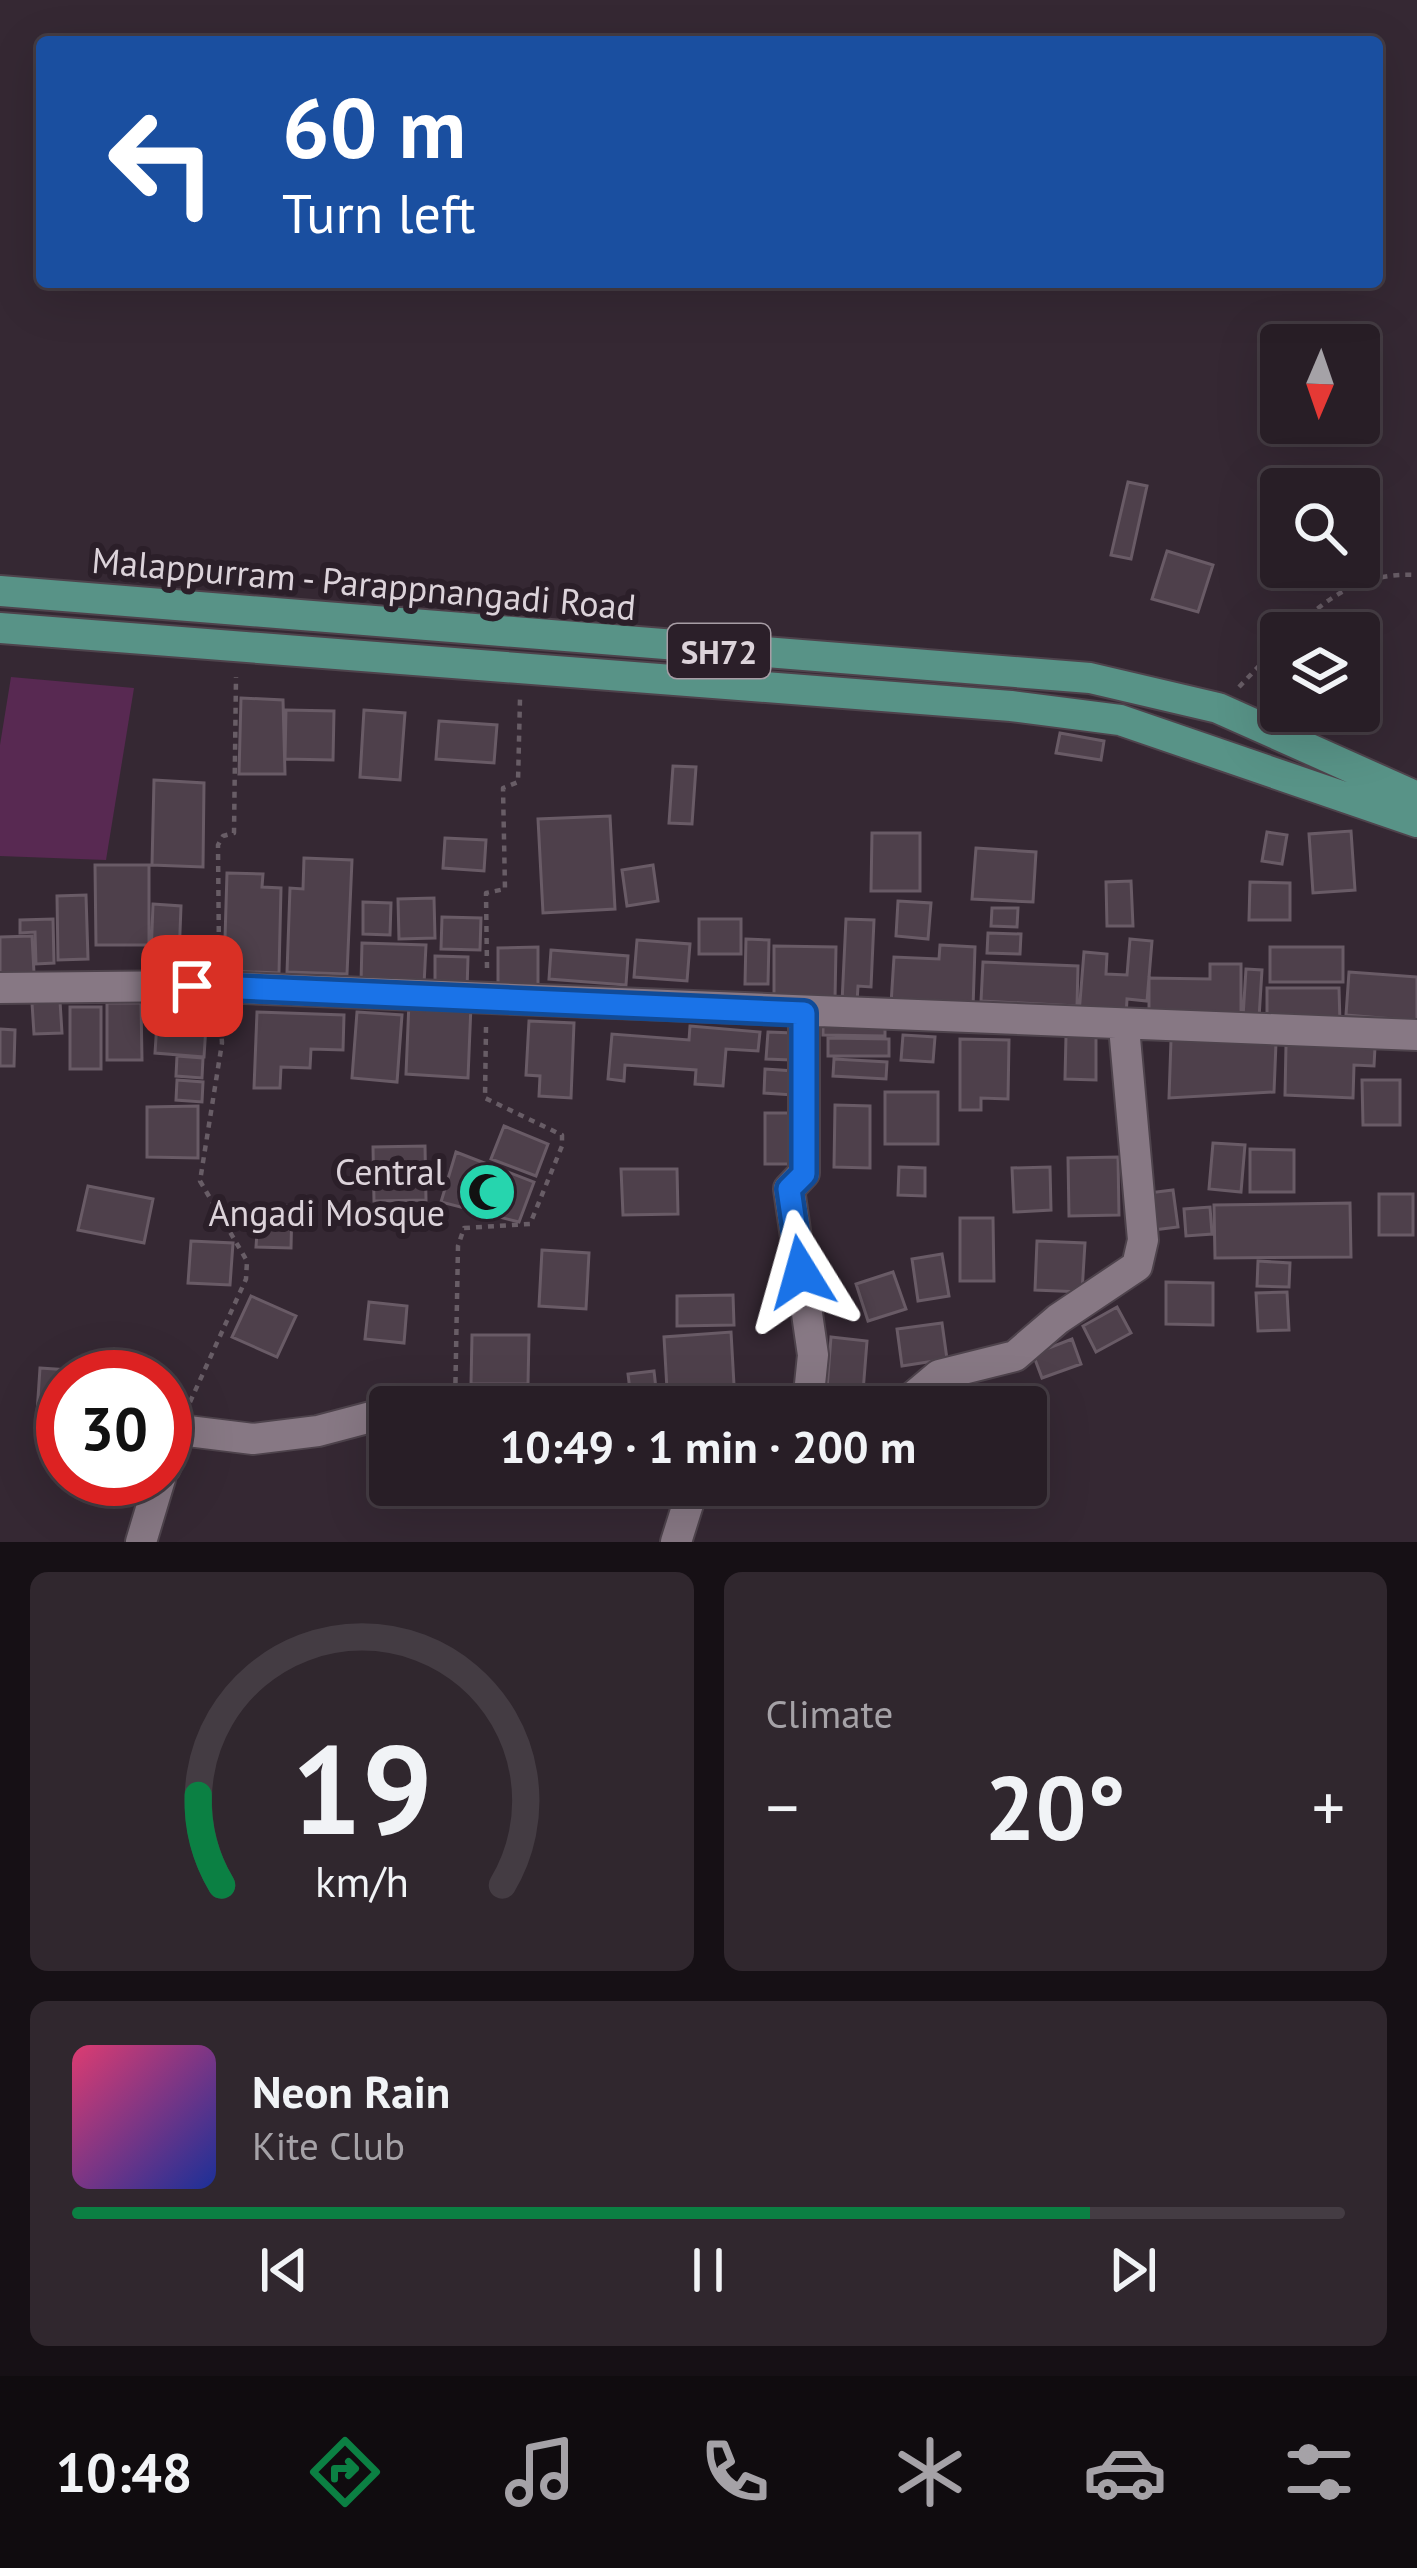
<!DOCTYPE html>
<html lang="en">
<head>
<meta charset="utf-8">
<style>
	body { margin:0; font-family:"PT Sans",sans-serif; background:#30272e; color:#f1f3f6; height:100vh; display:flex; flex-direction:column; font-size:45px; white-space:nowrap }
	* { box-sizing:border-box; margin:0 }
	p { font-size:39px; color:#a5a2a7 }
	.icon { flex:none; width:66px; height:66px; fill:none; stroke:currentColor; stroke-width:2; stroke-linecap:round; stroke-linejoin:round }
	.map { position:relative; height:1542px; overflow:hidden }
	.side { display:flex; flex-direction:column; gap:30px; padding:30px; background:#161015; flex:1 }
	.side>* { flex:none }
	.guide { position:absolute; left:36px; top:36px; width:1347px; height:252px; border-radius:12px; box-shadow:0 12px 48px #0002,0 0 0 3px #443c43; background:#1a4fa0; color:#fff; overflow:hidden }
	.needle { width:78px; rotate:182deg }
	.tools { position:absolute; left:1260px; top:324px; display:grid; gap:24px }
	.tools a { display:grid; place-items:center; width:120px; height:120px; border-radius:12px; background:#281e26; box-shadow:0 12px 48px #0002,0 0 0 3px #443c43; font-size:60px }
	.speed { position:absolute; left:36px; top:1350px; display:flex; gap:24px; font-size:60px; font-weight:700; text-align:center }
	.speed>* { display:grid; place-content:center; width:156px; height:156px; border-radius:50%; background:#281e26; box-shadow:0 12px 48px #0002,0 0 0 3px #443c43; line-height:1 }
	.speed .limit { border:18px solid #d22; background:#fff; color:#111 }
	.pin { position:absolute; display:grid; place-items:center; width:102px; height:102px; color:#fff; margin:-51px; border-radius:24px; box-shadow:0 6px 18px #0006 }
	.me { position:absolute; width:132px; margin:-66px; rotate:352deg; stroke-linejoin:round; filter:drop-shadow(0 0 9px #0008) }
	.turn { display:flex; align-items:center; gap:42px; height:252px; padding:0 48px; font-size:54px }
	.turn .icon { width:156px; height:156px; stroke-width:2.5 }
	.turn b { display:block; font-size:84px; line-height:102px }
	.big { font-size:90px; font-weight:700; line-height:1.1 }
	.side .widget { flex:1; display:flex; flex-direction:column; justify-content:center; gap:18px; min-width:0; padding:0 42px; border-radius:18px; background:#30272e }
	.side .dial { align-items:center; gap:0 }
	.dial svg { height:312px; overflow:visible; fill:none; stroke:#443c43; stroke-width:7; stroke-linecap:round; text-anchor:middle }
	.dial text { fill:#f1f3f6; stroke:none }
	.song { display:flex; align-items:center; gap:36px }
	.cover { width:144px; height:144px; border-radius:18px; background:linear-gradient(135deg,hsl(340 70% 55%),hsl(230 70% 35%)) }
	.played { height:12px; border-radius:6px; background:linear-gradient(90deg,#0b8043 80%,#443c43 80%) }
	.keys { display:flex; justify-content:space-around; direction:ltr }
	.heat { display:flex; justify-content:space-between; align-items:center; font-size:66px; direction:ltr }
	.side .tiles { flex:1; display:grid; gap:30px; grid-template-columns:1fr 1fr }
	.widget:last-child { grid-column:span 2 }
	.trip { position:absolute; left:369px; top:1386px; width:678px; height:120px; border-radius:12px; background:#281e26; box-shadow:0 12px 48px #0002,0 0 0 3px #443c43; font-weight:700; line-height:120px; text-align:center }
	.tabs { display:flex; height:192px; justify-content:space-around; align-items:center; background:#100c0f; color:#a5a2a7 }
	.tabs .icon { width:84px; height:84px }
	.tabs .active { color:#0b8043 }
	.tabs b { font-size:54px; color:#f1f3f6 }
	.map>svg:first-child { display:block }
</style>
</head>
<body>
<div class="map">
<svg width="1417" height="1542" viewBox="0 0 1417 1542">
	<rect width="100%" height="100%" fill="#352833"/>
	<path fill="#582952" d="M11 677 134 688 106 860 0 856V745Z"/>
	<path fill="#4e404b" stroke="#695b66" stroke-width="3" d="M1128 482 1147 486 1131 559 1111 555Z
		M1167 551 1213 565 1198 612 1152 599Z
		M241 698 283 700 285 774H239Z
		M286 710 334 711 333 760 285 759Z
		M364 710 405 713 400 780 360 777Z
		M439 721 497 725 494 763 436 759Z
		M1060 733 1104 741 1101 760 1056 753Z
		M673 766 696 767 692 824 669 823Z
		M154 780 204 783 203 867 152 865Z
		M610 816 615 909 543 913 538 819Z
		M1351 831 1355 890 1313 893 1309 834Z
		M1267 832 1287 835 1282 864 1262 861Z
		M872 833H920V891H871Z
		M445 838 486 840 484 871 443 868Z
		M976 848 1036 852 1033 902 972 899Z
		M304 858 352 860 347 974 287 972 290 888 303 889Z
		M95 865H149V945H96Z
		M653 865 658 901 627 906 622 870Z
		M227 873 263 874 262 887 281 888 279 973 224 971Z
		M1131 881 1133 926H1107L1106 882Z
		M1250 882 1290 883V920H1249Z
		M86 895 88 959 58 960 57 896Z
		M434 898 435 938 399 939 398 899Z
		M898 901 931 903 928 939 896 936Z
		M363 902 391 903 390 935 363 934Z
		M153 904 181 906 179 958 151 957Z
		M992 908H1018L1017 927 991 926Z
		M442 917 481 918 480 950 441 949Z
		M53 919 54 963 36 964 35 932 20 933V920Z
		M699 919H741V954H699Z
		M846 919 874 920 871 987 858 986 857 1003 842 1002Z
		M988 933 1021 934 1020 954 987 953Z
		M32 936 34 973 0 975V937Z
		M746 939 769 940 768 984H745Z
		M1130 939 1152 941 1147 1001 1127 999 1126 1018 1079 1014 1084 952 1107 954 1106 974 1127 975Z
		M637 940 690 944 687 981 634 977Z
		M362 943 426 945 424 985 361 983Z
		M940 945 975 947 973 1008 891 1004 894 957 939 959Z
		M774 946 836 947 835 999H774Z
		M538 947V988L498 989V948Z
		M1270 947H1343V982H1270Z
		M551 950 628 956 626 985 549 979Z
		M435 956 468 957 467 990 435 989Z
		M983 962 1078 966 1077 1006 981 1001Z
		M1210 964H1241V1013L1149 1012V978L1210 979Z
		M1246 969 1262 970 1259 1018 1243 1017Z
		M1349 972 1417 977V1021L1346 1015Z
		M1267 988H1339L1340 1023H1267Z
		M60 1001 62 1033 34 1034 32 1003Z
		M409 1002 471 1005 468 1078 406 1074Z
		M107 1003H141L142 1060H107Z
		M70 1007H101V1069H70Z
		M158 1007 207 1010 204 1057 155 1053Z
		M257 1012 344 1015 343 1050 311 1049 310 1068 281 1067 280 1088H254Z
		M357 1012 402 1015 397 1082 352 1078Z
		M823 1018H885V1036L823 1035Z
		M529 1021 574 1023 571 1098 539 1096 540 1076 526 1075Z
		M690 1026 760 1032 758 1051 726 1049 723 1086 695 1084 696 1070 625 1065 624 1081 608 1079 612 1034 689 1040Z
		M0 1029 15 1030 14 1066H0Z
		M768 1032 793 1033 791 1060 766 1059Z
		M903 1035 935 1037 933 1062 901 1060Z
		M1066 1036H1096V1080L1065 1079Z
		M828 1038 889 1039V1056H828Z
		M960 1039 1009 1040 1008 1099 981 1098V1110H960Z
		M1171 1040 1276 1043 1274 1092 1169 1098Z
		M1286 1045 1375 1047 1374 1066 1354 1065 1353 1098 1285 1095Z
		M177 1056 203 1058 202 1078 176 1076Z
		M834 1059 887 1062 886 1079 833 1076Z
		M765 1069 794 1071 793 1095 764 1093Z
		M177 1080 203 1082 202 1102 176 1100Z
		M1362 1080H1400V1125H1363Z
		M885 1092H938V1144H885Z
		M835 1105 870 1106V1168L834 1167Z
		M198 1106V1158L147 1157V1107Z
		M765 1113H795L796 1164H765Z
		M504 1126 548 1144 536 1176 491 1159Z
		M1213 1143 1245 1145 1241 1192 1209 1189Z
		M425 1146 426 1200 374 1201 373 1147Z
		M1250 1149 1294 1150V1192H1250Z
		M456 1152 534 1182 519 1222 441 1202Z
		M1118 1157 1119 1215 1069 1216 1068 1158Z
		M899 1167 925 1168V1196L898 1195Z
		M1050 1167 1051 1210 1014 1212 1012 1168Z
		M621 1169H677L678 1214 623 1215Z
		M88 1186 153 1199 144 1243 78 1230Z
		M1173 1190 1178 1227 1145 1231 1140 1194Z
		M1379 1194H1413V1235H1379Z
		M1350 1203 1351 1257 1215 1258 1214 1205Z
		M259 1204 292 1206 291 1248 256 1247Z
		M1210 1207 1212 1234 1186 1236 1184 1209Z
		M960 1218H993L994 1281H960Z
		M191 1241 233 1243 230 1285 188 1283Z
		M1037 1241 1085 1243 1082 1292 1035 1290Z
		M542 1250 589 1253 586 1309 539 1306Z
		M942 1254 949 1296 918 1301 912 1259Z
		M1258 1261 1290 1263 1289 1287 1257 1286Z
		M893 1272 906 1309 868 1321 856 1284Z
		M1166 1282 1213 1283V1325L1166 1324Z
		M1287 1292 1289 1330 1258 1331 1256 1293Z
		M733 1295 734 1325 677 1326V1296Z
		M251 1296 296 1316 277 1357 232 1337Z
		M369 1302 407 1306 404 1343 365 1339Z
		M1117 1307 1131 1333 1096 1352 1083 1326Z
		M942 1323 947 1359 902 1366 897 1329Z
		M731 1332 734 1385 711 1387 712 1407H668L664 1337Z
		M472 1335H529L528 1384H471Z
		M831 1337 867 1341 863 1392 827 1389Z
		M1072 1339 1081 1364 1042 1378 1033 1354Z
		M40 1368 84 1371V1377H63V1414L37 1413Z
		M654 1371 658 1407H632L628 1374Z
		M942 1378 948 1398 964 1393 968 1404 937 1407 929 1383Z
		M538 1485H592V1492L538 1491Z
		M819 1485H871L870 1503 818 1500Z"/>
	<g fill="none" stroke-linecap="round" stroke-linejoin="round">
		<g stroke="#4e434c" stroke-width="34">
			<path id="street" d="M0 988 192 986 1417 1035
				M785 1407 809 1394 813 1355 789 1189 804 1173V1013
				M901 1407 939 1375 1015 1356 1058 1319 1137 1266 1143 1240 1124 1027
				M165 1468 180 1430 253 1439 318 1431 390 1412
				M141 1542 160 1479
				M676 1542 694 1485"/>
		</g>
		<g stroke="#4e434c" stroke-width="34">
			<path id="primary" d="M0 591 1090 678 1218 708 1417 797
				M0 628 1011 706 1120 720 1417 822"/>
		</g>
		<path stroke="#685d66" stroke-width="4.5" stroke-dasharray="6 6" stroke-linecap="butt" d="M1291 633C1327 596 1364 572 1417 575
			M1239 687 1281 643
			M219 956 218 845 223 836 234 833 236 677
			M487 968 486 893 505 889 503 788 518 782 520 699
			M190 1402 246 1279 247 1261 200 1181 222 1043 220 1015
			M455 1407 458 1246 464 1228 530 1224 562 1146V1135L485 1098 486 1027"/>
		<use href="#street" stroke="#877884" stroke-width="30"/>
		<use href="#primary" stroke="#589387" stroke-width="30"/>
	</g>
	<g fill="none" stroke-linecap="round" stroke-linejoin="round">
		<g stroke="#114b97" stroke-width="30">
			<path id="route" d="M192 986 804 1013V1174L789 1189 801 1272"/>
		</g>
		<use href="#route" stroke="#1a73e8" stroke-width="21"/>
	</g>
	<defs>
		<g id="mosque-disc" transform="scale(3)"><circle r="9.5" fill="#26d5ae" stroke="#2b1f29"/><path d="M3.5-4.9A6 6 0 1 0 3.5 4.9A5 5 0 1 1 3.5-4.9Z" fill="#111"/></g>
	</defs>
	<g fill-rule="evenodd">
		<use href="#mosque-disc" x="487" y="1192"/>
	</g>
	<g text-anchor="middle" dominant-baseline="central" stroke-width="12" stroke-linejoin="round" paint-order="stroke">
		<rect fill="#2b1f29" stroke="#a79da5" stroke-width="3" x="668" y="624" width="102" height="54" rx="9"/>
		<g font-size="33" font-weight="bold" fill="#dcd3da">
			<text x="719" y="651">SH72</text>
		</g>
		<g font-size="36" fill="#dcd3da" stroke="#2b1f29">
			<text transform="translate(364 583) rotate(5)">Malappurram - Parappnangadi Road</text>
		</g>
		<g font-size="36" fill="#dcd3da" stroke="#2b1f29" text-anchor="end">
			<text x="445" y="1171">Central<tspan x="445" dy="41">Angadi Mosque</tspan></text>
		</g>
	</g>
</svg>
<div class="tools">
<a><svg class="needle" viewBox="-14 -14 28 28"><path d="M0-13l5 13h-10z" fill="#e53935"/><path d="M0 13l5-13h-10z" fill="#a5a2a7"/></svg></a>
<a><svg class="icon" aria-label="search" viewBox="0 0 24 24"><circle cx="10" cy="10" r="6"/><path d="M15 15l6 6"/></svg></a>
<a><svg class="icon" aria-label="layers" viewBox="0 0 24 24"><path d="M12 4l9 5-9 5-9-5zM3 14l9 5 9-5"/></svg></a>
</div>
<div class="speed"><div class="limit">30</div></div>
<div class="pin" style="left:192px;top:986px;background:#d93025"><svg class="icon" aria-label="arrive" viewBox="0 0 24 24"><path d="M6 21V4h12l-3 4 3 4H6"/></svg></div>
<svg class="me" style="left:801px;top:1272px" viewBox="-20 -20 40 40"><path d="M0-17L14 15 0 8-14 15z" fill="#1a73e8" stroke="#fff" stroke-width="4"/></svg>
<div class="trip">10:49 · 1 min · 200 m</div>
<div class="guide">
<div class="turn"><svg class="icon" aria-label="left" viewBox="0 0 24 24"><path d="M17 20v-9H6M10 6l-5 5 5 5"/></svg><div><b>60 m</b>Turn left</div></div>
</div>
</div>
<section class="side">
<div class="tiles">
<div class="widget dial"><svg viewBox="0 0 100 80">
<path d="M14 69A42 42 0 1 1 86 69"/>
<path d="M14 69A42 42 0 0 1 8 46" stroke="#0b8043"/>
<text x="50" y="56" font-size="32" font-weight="700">19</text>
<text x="50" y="72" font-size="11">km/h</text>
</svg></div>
<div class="widget"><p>Climate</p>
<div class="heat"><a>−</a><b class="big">20°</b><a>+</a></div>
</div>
<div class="widget">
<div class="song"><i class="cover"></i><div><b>Neon Rain</b><p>Kite Club</p></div></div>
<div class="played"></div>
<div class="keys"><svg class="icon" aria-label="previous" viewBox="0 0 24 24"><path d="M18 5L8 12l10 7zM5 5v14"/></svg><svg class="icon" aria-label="pause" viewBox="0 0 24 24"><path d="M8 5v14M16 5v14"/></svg><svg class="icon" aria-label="next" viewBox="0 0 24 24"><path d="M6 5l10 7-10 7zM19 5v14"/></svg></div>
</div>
</div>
</section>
<nav class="tabs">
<b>10:48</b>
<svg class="icon active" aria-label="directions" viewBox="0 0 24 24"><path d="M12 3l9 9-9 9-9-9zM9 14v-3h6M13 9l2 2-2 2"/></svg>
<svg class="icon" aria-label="music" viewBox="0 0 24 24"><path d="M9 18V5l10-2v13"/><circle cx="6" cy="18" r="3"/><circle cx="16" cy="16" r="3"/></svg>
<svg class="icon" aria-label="phone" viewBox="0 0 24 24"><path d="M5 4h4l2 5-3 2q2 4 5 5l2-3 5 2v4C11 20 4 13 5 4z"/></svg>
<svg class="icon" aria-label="climate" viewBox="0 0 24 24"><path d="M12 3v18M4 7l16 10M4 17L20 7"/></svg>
<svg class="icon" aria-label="car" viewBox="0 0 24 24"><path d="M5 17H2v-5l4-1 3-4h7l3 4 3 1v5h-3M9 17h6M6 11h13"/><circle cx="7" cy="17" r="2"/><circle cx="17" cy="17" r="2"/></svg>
<svg class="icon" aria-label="filters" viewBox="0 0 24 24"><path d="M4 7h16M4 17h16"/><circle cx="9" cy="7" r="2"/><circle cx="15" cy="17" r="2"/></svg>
</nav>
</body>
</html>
